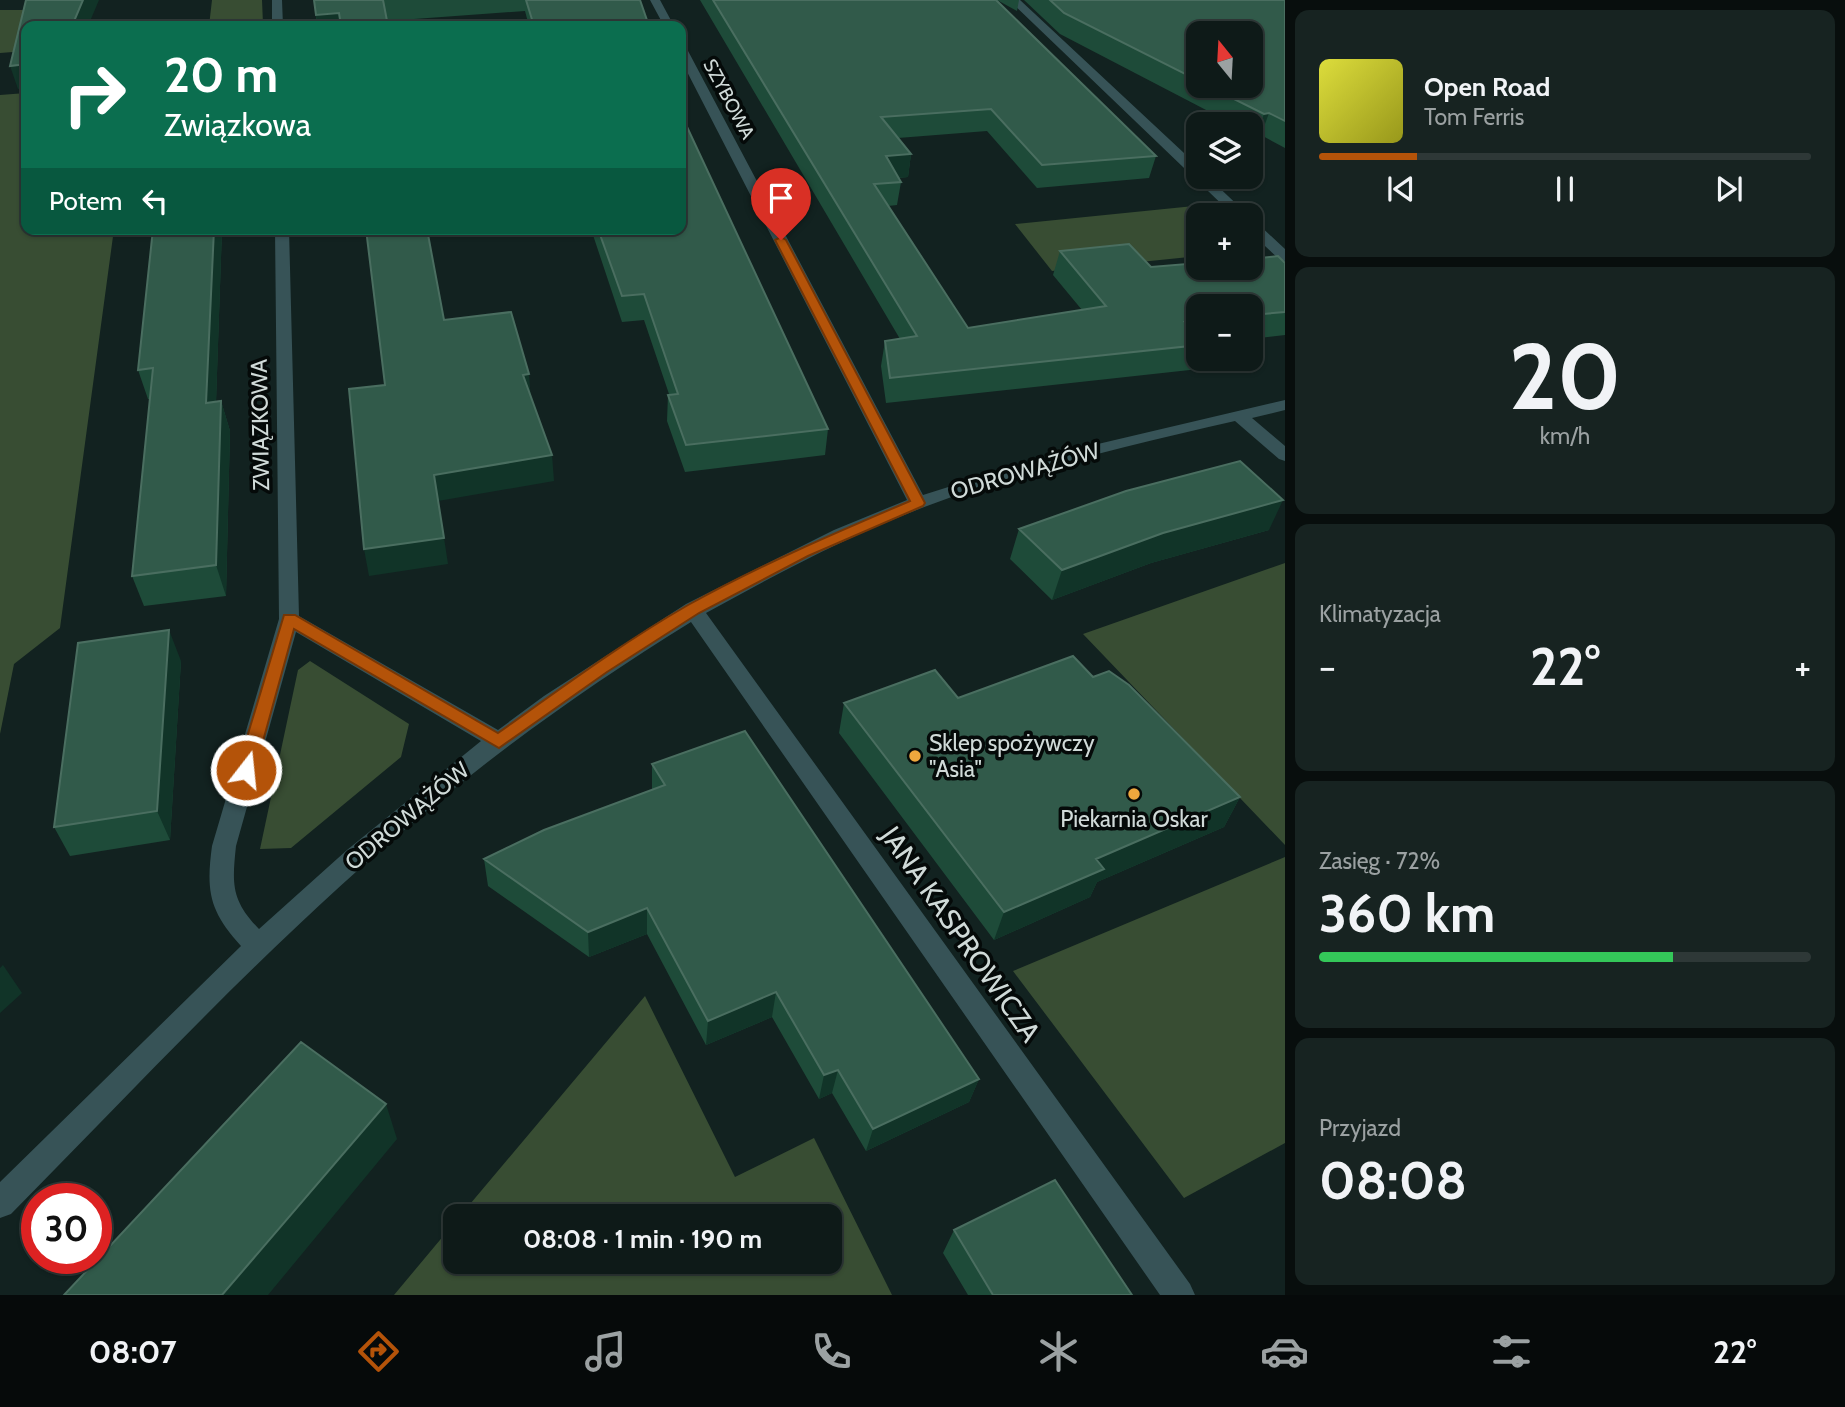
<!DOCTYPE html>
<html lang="pl">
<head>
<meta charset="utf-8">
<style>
	body { margin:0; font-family:Cabin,sans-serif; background:#172321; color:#f1f3f6; height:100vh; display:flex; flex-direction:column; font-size:26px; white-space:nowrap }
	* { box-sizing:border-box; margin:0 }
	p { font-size:23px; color:#9ba1a2 }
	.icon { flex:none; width:38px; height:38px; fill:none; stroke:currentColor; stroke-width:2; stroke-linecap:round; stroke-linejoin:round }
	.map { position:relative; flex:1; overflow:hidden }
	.panel { display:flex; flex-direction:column; gap:10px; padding:10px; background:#080e0d; width:560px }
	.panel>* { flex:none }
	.top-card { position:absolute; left:21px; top:21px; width:665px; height:214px; border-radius:14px; box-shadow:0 2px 5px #0004,0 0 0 2px #2e3837; background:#0b6e4f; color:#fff; overflow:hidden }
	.needle { width:46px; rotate:342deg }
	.fabs { position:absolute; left:1186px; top:21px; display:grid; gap:14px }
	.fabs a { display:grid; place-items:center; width:77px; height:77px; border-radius:14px; background:#0e1a18; box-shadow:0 2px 5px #0004,0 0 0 2px #2e3837; font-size:35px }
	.speed { position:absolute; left:21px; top:1183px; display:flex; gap:14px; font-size:35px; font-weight:700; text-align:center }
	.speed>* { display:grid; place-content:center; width:91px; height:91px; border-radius:50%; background:#0e1a18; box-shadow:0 2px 5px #0004,0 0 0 2px #2e3837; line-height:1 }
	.speed .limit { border:10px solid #d22; background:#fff; color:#111 }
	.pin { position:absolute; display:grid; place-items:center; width:60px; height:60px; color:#fff; margin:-72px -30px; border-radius:50% 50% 50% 0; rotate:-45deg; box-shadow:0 0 7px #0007 }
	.pin .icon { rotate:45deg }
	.me { position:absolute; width:77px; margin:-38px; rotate:16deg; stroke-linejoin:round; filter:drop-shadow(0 0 5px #0008) }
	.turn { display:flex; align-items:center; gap:24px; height:147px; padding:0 28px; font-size:32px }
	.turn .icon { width:91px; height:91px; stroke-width:2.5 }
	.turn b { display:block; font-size:49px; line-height:60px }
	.then { display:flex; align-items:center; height:66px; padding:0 28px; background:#0003; gap:14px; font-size:26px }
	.big { font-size:52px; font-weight:700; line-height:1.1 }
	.panel .card { flex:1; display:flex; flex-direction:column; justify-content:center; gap:10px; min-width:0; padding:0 24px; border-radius:14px; background:#172321 }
	.panel .dial { align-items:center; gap:0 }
	.dial b { font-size:91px; line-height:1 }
	.song { display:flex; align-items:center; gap:21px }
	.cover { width:84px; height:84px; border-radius:10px; background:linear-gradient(135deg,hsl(60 70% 55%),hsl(60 70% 35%)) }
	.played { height:7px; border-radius:4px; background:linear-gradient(90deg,#b45309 20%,#2e3837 20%) }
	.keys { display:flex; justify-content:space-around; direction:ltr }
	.heat { display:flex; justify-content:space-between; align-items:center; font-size:38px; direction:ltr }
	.charge { height:10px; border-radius:5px; background:linear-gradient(90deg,#34c759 72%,#2e3837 0) }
	.trip { position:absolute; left:443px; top:1204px; width:399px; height:70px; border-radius:14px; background:#0e1a18; box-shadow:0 2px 5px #0004,0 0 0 2px #2e3837; font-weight:700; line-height:70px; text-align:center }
	.dock { display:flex; height:112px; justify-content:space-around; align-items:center; background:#060a0a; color:#9ba1a2 }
	.dock .icon { width:49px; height:49px }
	.dock .selected { color:#b45309 }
	.dock b { font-size:32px; color:#f1f3f6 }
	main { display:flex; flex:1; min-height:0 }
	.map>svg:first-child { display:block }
</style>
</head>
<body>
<main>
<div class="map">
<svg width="1285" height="1295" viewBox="0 0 1285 1295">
	<rect width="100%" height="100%" fill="#122220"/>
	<path fill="#384d33" d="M212 0H262L263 24 209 26Z
		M0 10H31L26 26V51L0 53Z
		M26 93V229H114L60 628 14 664 0 734V95Z
		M1204 205 1215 215H1199V256L1052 271 1015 224Z
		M1285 563V845L1083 634Z
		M310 661 409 724 401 757 291 848 260 849 298 670Z
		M1285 857V1143L1184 1198 1013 971Z
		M645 996 735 1177 814 1138 892 1295H394L455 1222V1262H830V1216H460Z"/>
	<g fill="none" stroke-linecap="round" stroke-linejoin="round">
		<path fill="#375357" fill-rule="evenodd" d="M272 0H282L283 26H272Z
			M650 0H660L674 26H664Z
			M1009 0H1020L1199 167V177H1208L1248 215H1233Z
			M681 46 687 49 923 495 1047 456 1285 400V410L1252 418 1285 446V461L1279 459 1235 421C1131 445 1027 469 927 506 850 535 778 573 706 613L1190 1284 1195 1295H1160L691 622C599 679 512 740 429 809 279 933 147 1076 11 1214L0 1218V1182L241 946C209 911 206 891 212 846L279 619 275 229H289L299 616 498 730 544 696 686 604 834 530 907 500 681 60ZM296 632 481 741 347 850 259 929C231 900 232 884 236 846Z
			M1251 221 1256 222 1285 249V261L1280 260 1251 233Z"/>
	</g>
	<path fill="#1e4b39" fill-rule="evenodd" d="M314 0H640L649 26H529L525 11 387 21 388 26H317Z
		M700 0H1019L1017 11 997 0 1156 156 1149 178 1037 188 987 131 898 138 911 154 908 177 898 178 901 182 897 205 888 206 968 328 1082 310 1053 275 1060 251 1151 267 1285 263V335L1251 339V306H1199V359H1203L1199 369 886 403 881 366 885 341 900 339Z
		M1024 0H1285V148L1261 135 1256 136 1251 134V124H1233L1060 34ZM1199 33 1251 86H1199Z
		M153 229H222L216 402 221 401 230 431 226 596 144 606 132 576 150 399H148L138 370Z
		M591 229H681L828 429 825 455 685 472 667 421 668 395 669 394 644 320 622 322Z
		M1019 529 1269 530 1151 563 1052 600 1010 559Z
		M181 661 170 840 70 856 54 827Z
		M1093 677 1240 797 1224 827 1097 882 1090 897 994 940 839 733 844 703 958 698Z
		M652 764 979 1079 969 1102 866 1151 832 1093 819 1099 772 1017 706 1045 647 934 589 957 488 886 484 859 652 790Z
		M954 1230 1132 1295H968L943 1253Z"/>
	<path fill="#113428" d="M83 0H99L88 26H72Z
		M339 13 341 26H317L316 15Z
		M26 64V88L18 89 10 66Z
		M1269 113 1261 135 1256 136 1264 114Z
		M911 154 908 177 883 179 886 156Z
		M214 229H222L215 432 206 403Z
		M529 374 531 401 523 375Z
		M221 401 230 431 226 596 216 565Z
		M552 455 554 481 438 501 434 475Z
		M1283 500 1269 530 1151 563 1052 600 1062 570 1163 533Z
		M444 538 448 564 369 576 364 549Z
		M169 630 181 661 170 840 157 811Z
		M1240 797 1224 827 1097 882 1090 897 994 940 1004 912 1096 859Z
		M647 908V934L589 957 588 932Z
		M3 965 22 993 0 1013V968Z
		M776 992 772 1017 706 1045 708 1021Z
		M838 1070 832 1093 819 1099 824 1075Z
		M979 1079 969 1102 866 1151 873 1129Z
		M386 1104 397 1139 268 1295H222Z"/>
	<path fill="#315a4a" stroke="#4a6e60" stroke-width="2" d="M26 0H83L72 26H26V64L10 66Z
		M314 0H383L388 26H341L339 13 316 15Z
		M526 0H640L649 26H534Z
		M713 0H996L1156 156 1042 165 991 109 881 117 911 154 886 156 901 182 874 184 968 328 1106 306 1060 251 1129 244 1151 267 1199 263V268H1251V259L1278 256 1285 263V312L1251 315V306H1199V321L1185 322 1199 335V345L890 378 885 341 917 336Z
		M1050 0H1285V121L1269 113 1264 114 1208 86H1251V33H1199V81L1064 13Z
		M681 114 828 429 686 445 668 395 678 394 644 294 622 296 598 229H681Z
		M153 229H214L206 403 221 401 216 565 132 576 153 368 138 370Z
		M366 229H427L444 320 511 312 529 374 523 375 552 455 434 475 444 538 364 549 349 389 385 385Z
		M1240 461 1283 500 1163 533 1062 570 1019 529 1126 491Z
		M169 630 157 811 54 827 78 643Z
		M1073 656 1093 677 1109 671 1129 685 1240 797 1096 859 1104 869 1004 912 844 703 935 670 958 698Z
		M745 731 979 1079 873 1129 838 1070 824 1075 776 992 708 1021 647 908 588 932 484 859 544 830 665 785 652 764Z
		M301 1042 386 1104 222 1295H64Z
		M1055 1180 1132 1295H993L954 1230Z"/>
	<path fill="#b45309" stroke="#753606" stroke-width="2" d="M781 237 786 240 925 503 923 506 808 556 699 613 607 672 499 748 294 629 255 770 252 775H240L237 770 284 615H295L498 733C560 689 622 643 688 605 760 565 835 533 910 501L775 240Z"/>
	<g fill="#eea73d" stroke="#050a09" stroke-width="2.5">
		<circle cx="915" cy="756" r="7"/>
		<circle cx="1134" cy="794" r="7"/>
	</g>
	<g text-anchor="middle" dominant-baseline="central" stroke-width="7" stroke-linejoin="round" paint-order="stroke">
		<g font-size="19" fill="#d0dad8" stroke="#050a09">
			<text transform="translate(729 99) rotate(62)">SZYBOWA</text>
		</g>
		<g font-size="23" fill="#d0dad8" stroke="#050a09">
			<text transform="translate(260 425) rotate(-91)">ZWIĄZKOWA</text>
			<text transform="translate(1025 471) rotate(-16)">ODROWĄŻÓW</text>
			<text transform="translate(407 816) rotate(-40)">ODROWĄŻÓW</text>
		</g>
		<g font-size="23" fill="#d0dad8" stroke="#050a09" text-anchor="start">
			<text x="929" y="743">Sklep spożywczy<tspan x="929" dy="26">"Asia"</tspan></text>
			<text x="1134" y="819" text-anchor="middle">Piekarnia Oskar</text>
		</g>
		<g font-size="28" fill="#d0dad8" stroke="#050a09">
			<text transform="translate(961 934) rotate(55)">JANA KASPROWICZA</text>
		</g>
	</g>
</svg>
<div class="fabs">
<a><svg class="needle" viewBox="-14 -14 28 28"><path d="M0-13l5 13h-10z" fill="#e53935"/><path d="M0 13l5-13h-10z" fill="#9ba1a2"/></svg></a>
<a><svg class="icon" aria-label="layers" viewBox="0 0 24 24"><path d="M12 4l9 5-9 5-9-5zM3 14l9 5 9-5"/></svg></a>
<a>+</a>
<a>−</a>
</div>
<div class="speed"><div class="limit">30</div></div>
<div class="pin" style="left:781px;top:240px;background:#d93025"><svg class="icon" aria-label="arrive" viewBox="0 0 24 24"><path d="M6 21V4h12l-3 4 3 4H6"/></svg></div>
<svg class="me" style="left:246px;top:770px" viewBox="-20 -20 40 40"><circle r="17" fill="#b45309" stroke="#fff" stroke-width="3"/><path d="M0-11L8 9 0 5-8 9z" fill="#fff"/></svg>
<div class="trip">08:08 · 1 min · 190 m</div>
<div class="top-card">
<div class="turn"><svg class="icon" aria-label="right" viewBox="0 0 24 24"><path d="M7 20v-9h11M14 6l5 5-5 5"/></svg><div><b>20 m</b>Związkowa</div></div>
<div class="then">Potem<svg class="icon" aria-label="left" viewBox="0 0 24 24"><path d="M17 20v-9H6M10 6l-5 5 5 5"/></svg></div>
</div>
</div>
<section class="panel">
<div class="card">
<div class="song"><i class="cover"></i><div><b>Open Road</b><p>Tom Ferris</p></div></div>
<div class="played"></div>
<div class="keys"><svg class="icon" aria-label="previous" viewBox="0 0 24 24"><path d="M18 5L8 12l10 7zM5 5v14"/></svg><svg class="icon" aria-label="pause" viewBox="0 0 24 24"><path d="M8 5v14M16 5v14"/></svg><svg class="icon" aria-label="next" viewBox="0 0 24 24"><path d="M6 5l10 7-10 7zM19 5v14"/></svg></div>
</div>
<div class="card dial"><b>20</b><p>km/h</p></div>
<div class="card"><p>Klimatyzacja</p>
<div class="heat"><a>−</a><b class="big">22°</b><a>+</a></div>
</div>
<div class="card"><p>Zasięg · 72%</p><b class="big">360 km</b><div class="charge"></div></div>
<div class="card"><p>Przyjazd</p><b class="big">08:08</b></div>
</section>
</main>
<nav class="dock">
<b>08:07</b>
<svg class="icon selected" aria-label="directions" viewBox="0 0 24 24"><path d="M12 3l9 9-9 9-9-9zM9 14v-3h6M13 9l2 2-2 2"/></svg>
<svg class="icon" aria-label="music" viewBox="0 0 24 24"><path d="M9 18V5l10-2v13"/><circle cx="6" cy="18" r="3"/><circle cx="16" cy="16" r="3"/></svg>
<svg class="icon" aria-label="phone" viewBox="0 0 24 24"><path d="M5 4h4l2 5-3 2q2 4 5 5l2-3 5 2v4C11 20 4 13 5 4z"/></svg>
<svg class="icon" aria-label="climate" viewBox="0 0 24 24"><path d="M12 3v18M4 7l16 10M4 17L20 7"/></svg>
<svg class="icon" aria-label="car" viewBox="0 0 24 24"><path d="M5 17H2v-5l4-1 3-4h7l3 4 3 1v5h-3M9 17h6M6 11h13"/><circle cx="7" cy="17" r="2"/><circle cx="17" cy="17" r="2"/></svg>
<svg class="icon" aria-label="filters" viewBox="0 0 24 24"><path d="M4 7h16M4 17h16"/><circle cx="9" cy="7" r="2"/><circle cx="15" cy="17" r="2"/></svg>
<b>22°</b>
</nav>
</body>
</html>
